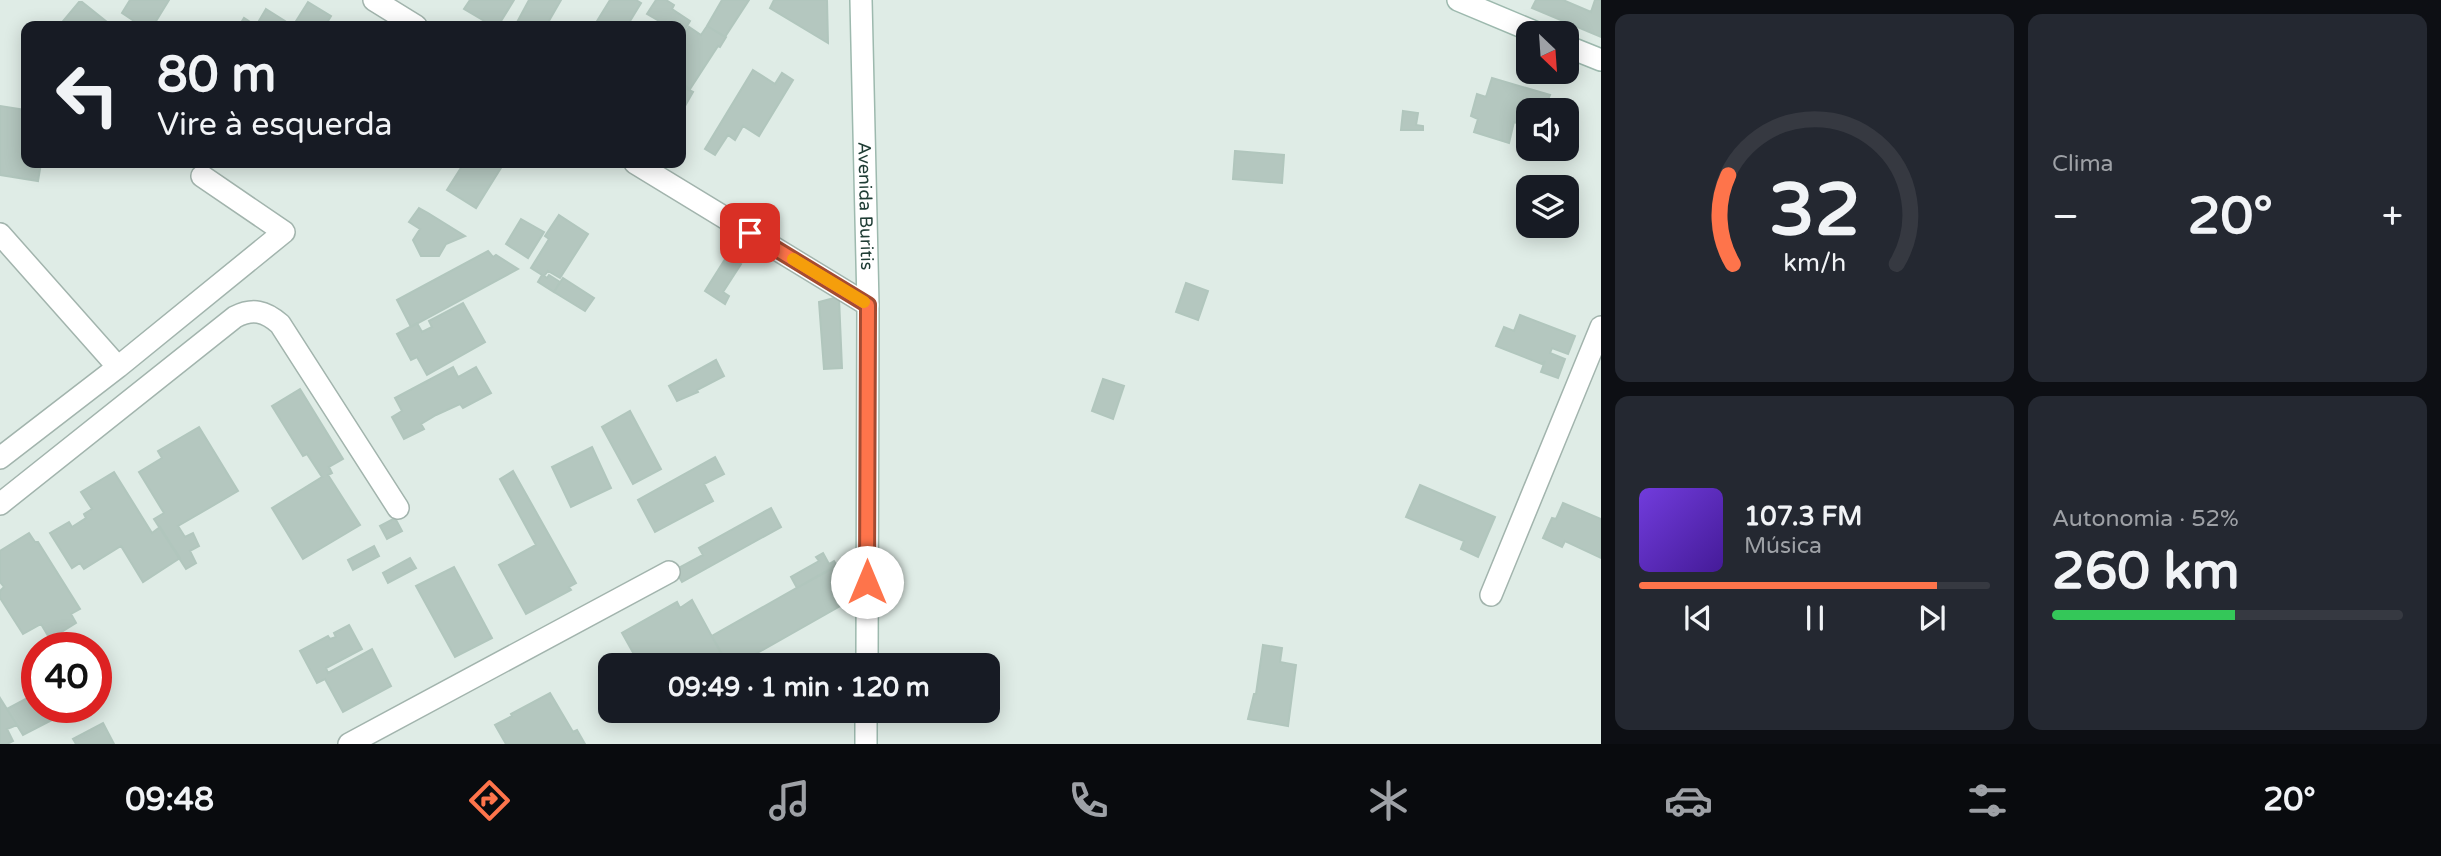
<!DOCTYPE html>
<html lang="pt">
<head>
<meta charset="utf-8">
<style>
	body { margin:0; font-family:"Varela Round",sans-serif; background:#242831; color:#f1f3f6; height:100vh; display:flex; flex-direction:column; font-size:26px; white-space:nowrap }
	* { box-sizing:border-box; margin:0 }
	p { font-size:23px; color:#9ea1a6 }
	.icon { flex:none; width:38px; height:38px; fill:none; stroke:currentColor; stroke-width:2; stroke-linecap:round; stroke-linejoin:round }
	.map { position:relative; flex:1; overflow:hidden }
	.side { display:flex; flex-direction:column; gap:14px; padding:14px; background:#0d0f14; width:840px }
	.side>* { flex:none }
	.top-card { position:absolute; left:21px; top:21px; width:665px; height:147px; border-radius:14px; box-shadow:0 4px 18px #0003; background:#171b24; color:#f1f3f6; overflow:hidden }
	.needle { width:46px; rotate:155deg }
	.controls { position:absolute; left:1516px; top:21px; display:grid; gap:14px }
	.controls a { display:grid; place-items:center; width:63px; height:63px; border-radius:14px; background:#171b24; box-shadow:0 4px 18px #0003; font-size:35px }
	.speed { position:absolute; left:21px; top:632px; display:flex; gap:14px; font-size:35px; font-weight:700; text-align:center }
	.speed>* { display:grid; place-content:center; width:91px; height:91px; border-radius:50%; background:#171b24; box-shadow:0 4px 18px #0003; line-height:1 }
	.speed .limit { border:10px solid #d22; background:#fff; color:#111 }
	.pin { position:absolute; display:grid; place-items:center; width:60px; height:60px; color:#fff; margin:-30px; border-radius:14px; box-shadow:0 4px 10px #0006 }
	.me { position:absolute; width:77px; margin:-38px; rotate:0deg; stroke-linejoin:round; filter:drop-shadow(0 0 5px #0008) }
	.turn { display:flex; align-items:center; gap:24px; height:147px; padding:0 21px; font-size:32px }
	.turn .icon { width:91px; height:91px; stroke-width:2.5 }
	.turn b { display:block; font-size:49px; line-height:60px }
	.big { font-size:52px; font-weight:700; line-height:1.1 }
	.side .card { flex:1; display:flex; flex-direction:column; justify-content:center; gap:10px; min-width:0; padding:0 24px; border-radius:14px; background:#242831 }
	.side .dial { align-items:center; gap:0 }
	.dial svg { height:182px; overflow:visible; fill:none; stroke:#363941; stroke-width:7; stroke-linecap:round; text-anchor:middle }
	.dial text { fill:#f1f3f6; stroke:none }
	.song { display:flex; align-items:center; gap:21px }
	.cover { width:84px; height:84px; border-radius:10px; background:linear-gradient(135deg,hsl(260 70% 55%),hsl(260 70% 35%)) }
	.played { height:7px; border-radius:4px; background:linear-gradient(90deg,#fe744b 85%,#363941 85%) }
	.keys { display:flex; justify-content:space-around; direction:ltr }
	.heat { display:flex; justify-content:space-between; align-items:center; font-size:38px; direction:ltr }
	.charge { height:10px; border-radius:5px; background:linear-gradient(90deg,#34c759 52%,#363941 0) }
	.side .tiles { flex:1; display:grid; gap:14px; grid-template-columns:repeat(2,1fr) }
	.trip { position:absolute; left:598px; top:653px; width:402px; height:70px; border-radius:14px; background:#171b24; box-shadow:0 4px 18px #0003; font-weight:700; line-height:70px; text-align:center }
	.menu { display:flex; height:112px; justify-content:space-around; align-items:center; background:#090b0e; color:#9ea1a6 }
	.menu .icon { width:49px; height:49px }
	.menu .active { color:#fe744b }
	.menu b { font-size:32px; color:#f1f3f6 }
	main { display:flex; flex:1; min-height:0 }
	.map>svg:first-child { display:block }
</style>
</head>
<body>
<main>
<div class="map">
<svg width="1601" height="744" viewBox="0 0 1601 744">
	<rect width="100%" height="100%" fill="#dfece6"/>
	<path fill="#b4c7bf" stroke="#b1c6bd" stroke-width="2" d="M130 0H169L153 26H131L134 21 122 13Z
		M470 0H514L498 26H493L464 9Z
		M529 0H561L546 26H515Z
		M610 0H636L641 3 627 26H594Z
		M656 0H666L674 5 672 9 690 21 681 36V26H657L659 21 647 14Z
		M722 0H749L725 37 707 26Z
		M774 0H827L828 43 770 8Z
		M1536 0H1563L1591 12 1595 0H1601V37L1532 8Z
		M79 2H82L112 26H59Z
		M308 2 331 16 325 26H293Z
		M266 9 285 21 282 26H239L244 18 256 26Z
		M707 26 726 37 720 47 718 46 690 89 681 83V40L689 27 701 35Z
		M753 70 775 84 782 73 793 80 759 136 743 126 735 140 728 135 715 155 705 149Z
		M1492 78 1550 95 1544 110H1528V127L1514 122 1509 143 1474 132 1478 119 1471 116 1477 94 1486 97Z
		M683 87 693 92 681 113V90Z
		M0 106 26 110V163H41L38 181 0 175Z
		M1403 111 1418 113 1416 125 1423 126V130H1401Z
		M1235 151 1284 155 1282 183 1233 179Z
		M464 163H504L476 208 447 190Z
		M419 208 428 213 465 236 446 244 439 256H421L413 240 420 229 409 222Z
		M559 215 588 234 560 278 548 271 544 276 547 278 549 275 560 282 554 292 538 282 542 275 531 268 549 239 545 236Z
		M521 219 544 232 528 258 506 244Z
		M488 251 493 257 496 255 518 269 411 327 397 300Z
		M727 256 741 264 723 292 729 296 725 304 705 291Z
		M563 278 594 298 585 311 554 292Z
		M1186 283 1208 291 1198 320 1176 312Z
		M834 298H839L842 368 824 369 819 302Z
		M463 303 485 342 427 375 417 357 411 360 397 334 417 323 422 332 432 327 429 321Z
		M1520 315 1575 336 1568 354 1552 348 1550 353 1565 359 1558 378 1541 372 1545 361 1542 364 1496 346 1504 327 1514 331Z
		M716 360 724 376 697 390 698 392 677 401 669 386Z
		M453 367 458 377 476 367 491 393 463 408 460 404 436 415 421 424 424 429 404 439 392 417 402 411 395 398Z
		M1103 379 1124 386 1113 419 1092 411Z
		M300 389 343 459 329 467 332 473 328 475 360 525 303 559 272 508 322 477 307 454 303 456 272 406Z
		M630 411 661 469 633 484 602 427Z
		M199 427 238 491 178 526 185 537 193 533 199 546 190 551 196 563 186 569 154 519 164 513 139 472 162 458 158 451Z
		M592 447 611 488 571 507 552 467Z
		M715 457 724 474 704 484 713 501 655 532 638 500Z
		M513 471 576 583 569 587 571 590 526 614 499 565 536 545 500 479Z
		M114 472 152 533 160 527 180 558 143 582 121 546 84 569 80 563 72 568 50 533 69 522 72 527 86 518 84 514 92 509 81 492Z
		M1420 485 1495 517 1478 557 1461 549 1464 541 1406 517Z
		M1563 503 1601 519V558L1565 541 1562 547 1543 538 1552 518 1556 519Z
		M771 508 781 527 682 582 675 570 703 555 699 548Z
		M395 518 402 531 387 539 380 526Z
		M29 533 35 542H38L80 609 71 614 76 623 50 639 41 624 23 634 0 598V591L4 587 0 582V551Z
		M374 546 379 556 353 570 348 560Z
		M823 553 829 564 834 561 837 566 797 588 791 577 819 561 816 557Z
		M410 558 416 568 388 583 383 573Z
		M839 564 842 605 736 665H728L712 636Z
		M454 567 492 638 455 657 416 586Z
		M692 600 722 655 703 665H640L622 633 677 602 680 608Z
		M349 625 362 649 326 668 328 673 372 649 391 686 343 712 325 679 317 683 300 651 328 636 330 639 336 637 334 633Z
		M1263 645 1282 648 1280 662 1296 665 1288 726 1248 719 1254 694H1256Z
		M37 693V707H77L23 735 7 709Z
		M550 693 573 732 577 730 585 744H506L495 725 512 716 511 714Z
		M0 698 17 725 7 729 13 741 7 744H0Z
		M103 723 114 744H76L73 739Z"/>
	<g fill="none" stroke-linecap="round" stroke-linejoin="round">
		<g stroke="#a2b4ad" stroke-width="24">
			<path id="street" d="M374 0 416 26
				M635 163 868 305
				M0 234 118 367
				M0 458 118 367 284 232 202 176
				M0 504 235 317C253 308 265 311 280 324L398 508
				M1491 595 1601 327
				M349 744 669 572"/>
		</g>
		<g stroke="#9db9ae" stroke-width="24">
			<g id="secondary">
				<path id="s1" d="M861 0 868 305 867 665"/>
				<path d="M1458 0 1537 33"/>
				<path d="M1566 46 1601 60"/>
				<path d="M866 744V710"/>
			</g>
		</g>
		<use href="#street" stroke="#fff" stroke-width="21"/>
		<use href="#secondary" stroke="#fff" stroke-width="21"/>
	</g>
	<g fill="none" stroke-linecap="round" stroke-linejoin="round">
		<g stroke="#a54b31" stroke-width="18">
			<path id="route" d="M750 233 868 305 867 582"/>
		</g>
		<use href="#route" stroke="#fe744b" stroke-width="12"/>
		<path stroke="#f59e0b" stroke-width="12" d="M793 259 864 302"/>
	</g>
	<g text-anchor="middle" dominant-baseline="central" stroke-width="7" stroke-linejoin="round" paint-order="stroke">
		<g font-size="18" fill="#1f3d35" stroke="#f0f8f4">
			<text stroke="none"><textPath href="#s1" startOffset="206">Avenida Buritis</textPath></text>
		</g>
	</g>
</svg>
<div class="controls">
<a><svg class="needle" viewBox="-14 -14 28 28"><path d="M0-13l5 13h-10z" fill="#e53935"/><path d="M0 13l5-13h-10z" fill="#9ea1a6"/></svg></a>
<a><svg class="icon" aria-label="sound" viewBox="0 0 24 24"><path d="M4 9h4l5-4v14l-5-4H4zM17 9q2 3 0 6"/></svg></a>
<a><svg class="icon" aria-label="layers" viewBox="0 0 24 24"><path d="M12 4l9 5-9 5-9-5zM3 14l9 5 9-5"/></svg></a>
</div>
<div class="speed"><div class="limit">40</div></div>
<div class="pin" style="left:750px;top:233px;background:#d93025"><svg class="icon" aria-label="arrive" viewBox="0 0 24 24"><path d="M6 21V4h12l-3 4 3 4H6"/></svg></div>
<svg class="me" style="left:867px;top:582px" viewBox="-20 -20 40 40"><circle r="19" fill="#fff"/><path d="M0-13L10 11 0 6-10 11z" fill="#fe744b"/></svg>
<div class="trip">09:49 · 1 min · 120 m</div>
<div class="top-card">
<div class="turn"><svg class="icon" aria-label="left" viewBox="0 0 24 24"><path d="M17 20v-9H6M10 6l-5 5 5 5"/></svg><div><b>80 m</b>Vire à esquerda</div></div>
</div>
</div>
<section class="side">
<div class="tiles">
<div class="card dial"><svg viewBox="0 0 100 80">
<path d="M14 69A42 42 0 1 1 86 69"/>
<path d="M14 69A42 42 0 0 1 12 30" stroke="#fe744b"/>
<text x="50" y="56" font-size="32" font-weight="700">32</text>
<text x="50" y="72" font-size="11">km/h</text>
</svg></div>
<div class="card"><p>Clima</p>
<div class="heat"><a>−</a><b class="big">20°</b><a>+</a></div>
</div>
<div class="card">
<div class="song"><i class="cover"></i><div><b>107.3 FM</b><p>Música</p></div></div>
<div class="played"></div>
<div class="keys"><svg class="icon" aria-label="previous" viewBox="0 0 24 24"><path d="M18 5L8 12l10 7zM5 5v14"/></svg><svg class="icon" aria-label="pause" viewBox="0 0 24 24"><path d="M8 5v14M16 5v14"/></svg><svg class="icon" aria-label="next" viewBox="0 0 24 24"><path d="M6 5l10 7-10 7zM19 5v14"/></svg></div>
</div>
<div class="card"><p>Autonomia · 52%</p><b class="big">260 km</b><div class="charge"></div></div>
</div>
</section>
</main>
<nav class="menu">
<b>09:48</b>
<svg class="icon active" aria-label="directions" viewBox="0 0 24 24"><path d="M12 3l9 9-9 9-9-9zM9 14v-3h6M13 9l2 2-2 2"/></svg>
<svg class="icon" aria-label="music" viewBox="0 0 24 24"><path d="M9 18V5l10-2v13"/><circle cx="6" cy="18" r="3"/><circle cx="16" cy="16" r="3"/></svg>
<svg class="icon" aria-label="phone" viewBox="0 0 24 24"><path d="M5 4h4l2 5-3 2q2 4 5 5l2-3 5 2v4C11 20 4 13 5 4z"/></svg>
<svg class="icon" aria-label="climate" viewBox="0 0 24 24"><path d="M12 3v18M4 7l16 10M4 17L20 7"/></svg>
<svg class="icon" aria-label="car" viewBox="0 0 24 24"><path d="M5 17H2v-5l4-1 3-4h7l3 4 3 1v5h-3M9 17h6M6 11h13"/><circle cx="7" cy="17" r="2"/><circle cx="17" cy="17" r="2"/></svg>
<svg class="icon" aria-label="filters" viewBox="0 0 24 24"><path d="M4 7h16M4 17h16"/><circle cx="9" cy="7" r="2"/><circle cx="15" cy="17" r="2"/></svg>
<b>20°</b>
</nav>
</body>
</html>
